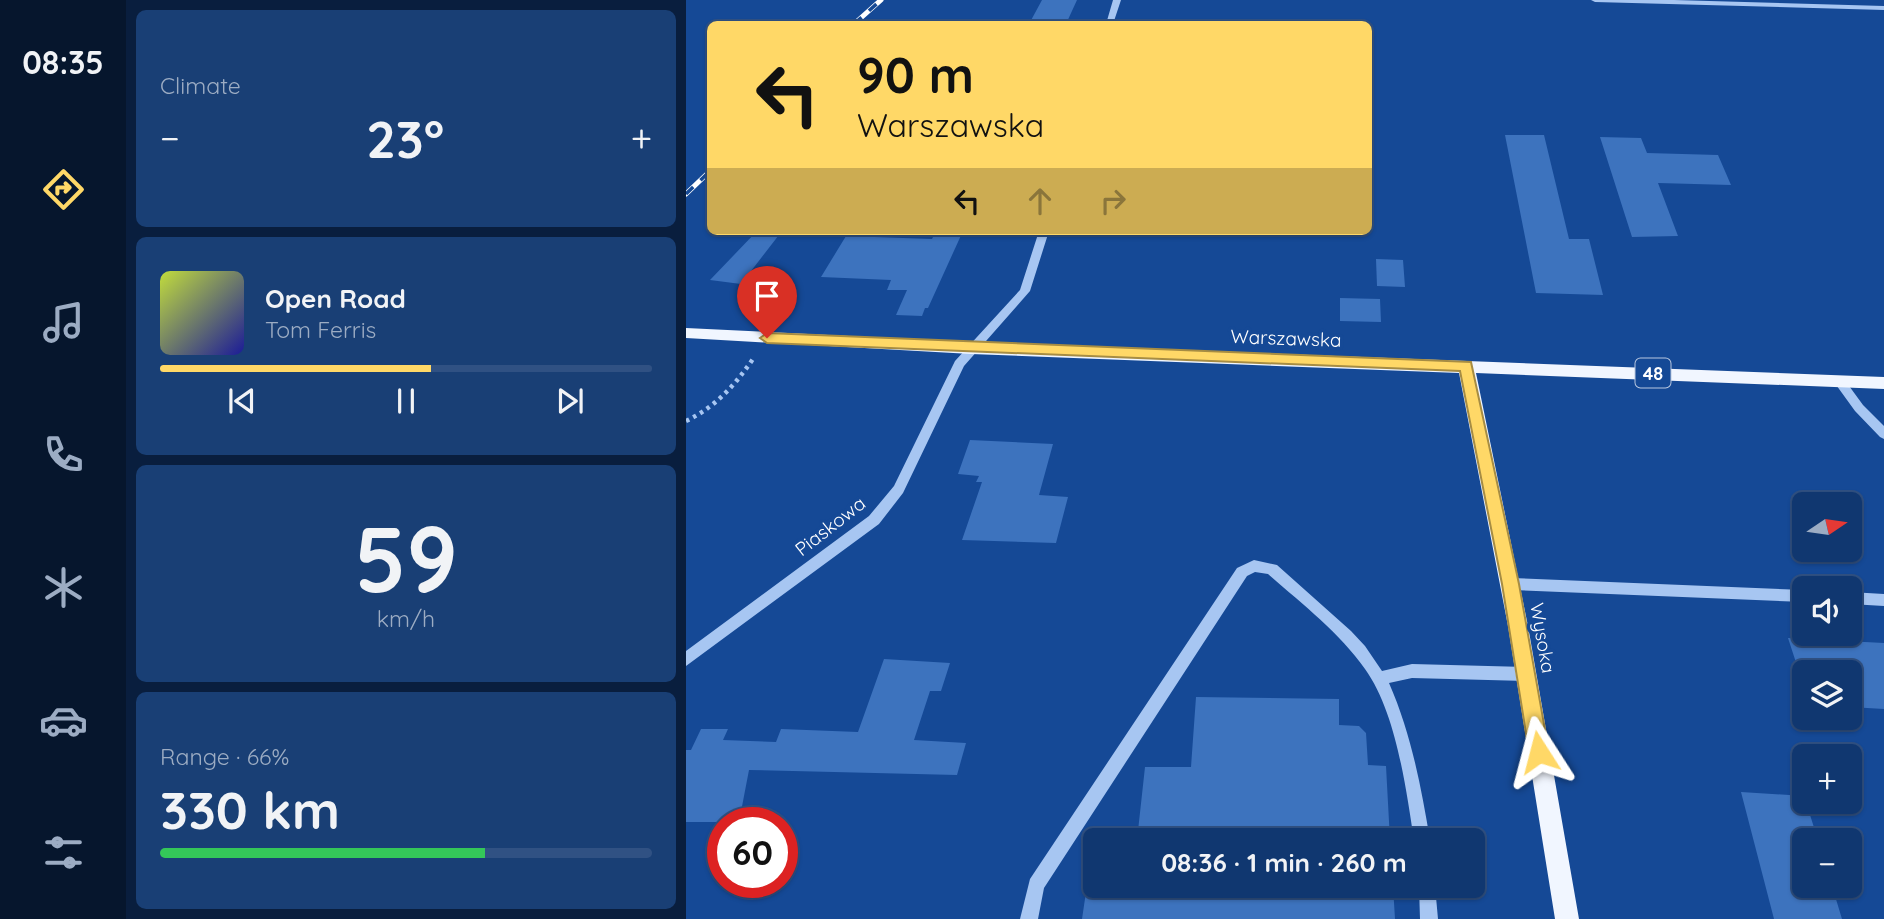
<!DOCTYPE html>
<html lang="en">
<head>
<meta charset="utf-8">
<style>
	body { margin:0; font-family:Quicksand,sans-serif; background:#193f75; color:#f1f3f6; height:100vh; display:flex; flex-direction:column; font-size:26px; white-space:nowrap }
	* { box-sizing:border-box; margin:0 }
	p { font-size:23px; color:#9cacc3 }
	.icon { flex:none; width:38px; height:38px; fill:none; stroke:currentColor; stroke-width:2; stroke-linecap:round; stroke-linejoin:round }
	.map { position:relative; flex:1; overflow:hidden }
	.details { display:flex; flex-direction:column; gap:10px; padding:10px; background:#091e3e; width:560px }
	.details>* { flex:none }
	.banner { position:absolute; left:21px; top:21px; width:665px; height:214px; border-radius:10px; box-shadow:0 2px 5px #0004,0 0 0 2px #305183; background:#ffd867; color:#111; overflow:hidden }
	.needle { width:46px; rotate:77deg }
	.fabs { position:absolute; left:1106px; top:492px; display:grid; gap:14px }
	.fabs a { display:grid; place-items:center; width:70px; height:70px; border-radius:10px; background:#103770; box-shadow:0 2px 5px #0004,0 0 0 2px #305183; font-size:35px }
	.speed { position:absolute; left:21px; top:807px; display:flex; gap:14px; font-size:35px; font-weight:700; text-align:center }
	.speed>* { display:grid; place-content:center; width:91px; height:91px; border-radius:50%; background:#103770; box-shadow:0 2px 5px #0004,0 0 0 2px #305183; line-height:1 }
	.speed .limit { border:10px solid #d22; background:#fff; color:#111 }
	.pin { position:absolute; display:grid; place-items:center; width:60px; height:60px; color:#fff; margin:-72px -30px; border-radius:50% 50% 50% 0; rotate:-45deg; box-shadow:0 0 7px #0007 }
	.pin .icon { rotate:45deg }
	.me { position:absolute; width:77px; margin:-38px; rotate:351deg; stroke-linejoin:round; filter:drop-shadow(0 0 5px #0008) }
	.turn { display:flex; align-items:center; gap:24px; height:147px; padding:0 35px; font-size:32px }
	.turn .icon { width:91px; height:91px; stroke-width:2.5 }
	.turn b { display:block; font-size:49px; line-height:60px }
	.lanes { display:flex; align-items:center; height:66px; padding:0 35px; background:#0003; justify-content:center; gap:35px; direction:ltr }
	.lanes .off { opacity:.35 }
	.big { font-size:52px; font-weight:700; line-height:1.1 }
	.details .card { flex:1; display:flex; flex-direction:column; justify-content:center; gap:10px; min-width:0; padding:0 24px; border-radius:10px; background:#193f75 }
	.details .dial { align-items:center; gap:0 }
	.dial b { font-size:91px; line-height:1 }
	.song { display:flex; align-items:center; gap:21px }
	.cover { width:84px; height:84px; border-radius:10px; background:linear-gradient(135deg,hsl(70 70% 55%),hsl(240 70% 35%)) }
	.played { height:7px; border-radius:4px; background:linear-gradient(90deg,#ffd867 55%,#305183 55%) }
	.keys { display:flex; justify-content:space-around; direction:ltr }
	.heat { display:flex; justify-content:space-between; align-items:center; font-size:38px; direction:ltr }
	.charge { height:10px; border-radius:5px; background:linear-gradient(90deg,#34c759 66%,#305183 0) }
	.trip { position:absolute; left:397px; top:828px; width:402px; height:70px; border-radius:10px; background:#103770; box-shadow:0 2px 5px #0004,0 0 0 2px #305183; font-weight:700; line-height:70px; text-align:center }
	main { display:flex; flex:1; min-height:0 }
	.dock { display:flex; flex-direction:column; width:126px; justify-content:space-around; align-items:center; background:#06162d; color:#9cacc3 }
	.dock .icon { width:49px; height:49px }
	.dock .selected { color:#ffd867 }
	.dock b { font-size:32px; color:#f1f3f6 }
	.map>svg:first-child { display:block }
</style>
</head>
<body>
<main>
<nav class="dock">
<b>08:35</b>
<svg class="icon selected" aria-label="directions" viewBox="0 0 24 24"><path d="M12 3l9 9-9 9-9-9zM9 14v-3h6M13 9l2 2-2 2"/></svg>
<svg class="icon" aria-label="music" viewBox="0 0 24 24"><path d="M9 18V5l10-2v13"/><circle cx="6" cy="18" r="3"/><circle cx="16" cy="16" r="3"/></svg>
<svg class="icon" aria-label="phone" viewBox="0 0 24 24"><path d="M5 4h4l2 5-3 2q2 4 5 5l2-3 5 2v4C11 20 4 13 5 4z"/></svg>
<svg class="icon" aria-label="climate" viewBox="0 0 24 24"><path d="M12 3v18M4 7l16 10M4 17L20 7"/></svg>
<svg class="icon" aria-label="car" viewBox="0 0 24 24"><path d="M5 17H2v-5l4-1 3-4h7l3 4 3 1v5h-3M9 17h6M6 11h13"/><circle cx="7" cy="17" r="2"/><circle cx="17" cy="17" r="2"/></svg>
<svg class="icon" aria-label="filters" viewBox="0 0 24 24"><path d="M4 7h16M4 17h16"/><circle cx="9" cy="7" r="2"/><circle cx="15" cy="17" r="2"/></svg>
</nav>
<section class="details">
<div class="card"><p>Climate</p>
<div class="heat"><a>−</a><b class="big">23°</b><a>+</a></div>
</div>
<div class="card">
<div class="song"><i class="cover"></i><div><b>Open Road</b><p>Tom Ferris</p></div></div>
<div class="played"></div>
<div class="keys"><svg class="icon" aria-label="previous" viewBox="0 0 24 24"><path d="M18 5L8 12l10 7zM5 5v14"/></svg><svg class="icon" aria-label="pause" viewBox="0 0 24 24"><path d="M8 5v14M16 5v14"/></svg><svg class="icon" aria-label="next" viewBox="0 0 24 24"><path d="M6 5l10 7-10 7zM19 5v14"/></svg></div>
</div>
<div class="card dial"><b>59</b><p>km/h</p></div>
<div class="card"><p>Range · 66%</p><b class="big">330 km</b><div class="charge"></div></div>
</section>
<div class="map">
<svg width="1198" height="919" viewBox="0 0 1198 919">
	<rect width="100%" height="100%" fill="#154996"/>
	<path fill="#3d73be" d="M356 0H391L380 24H343Z
		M819 135H858L883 239H903L917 295 850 293Z
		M914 137 955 138 961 153 1032 155 1045 185 972 183 992 236 946 237Z
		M71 231H96L55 284 24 280Z
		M250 231H277L242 308H239L236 316 210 315 221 290H201L205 280 135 277 160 236 246 239Z
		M690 259 717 260 719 287 691 286Z
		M654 298 694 299 695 322 654 321Z
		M284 440 367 444 353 495 382 497 370 543 276 540 296 482H290L293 476 272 474Z
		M1102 638 1198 643V709L1164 707V672H1118V687Z
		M198 659 264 663 255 691H244L228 740 280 743 271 775 63 770 53 822H0V750H5L15 729H42L37 740 90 742 95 729 172 732Z
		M510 697 653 699V725L673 726 680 733 682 765 700 766 704 840H451L459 767H505Z
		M1055 792 1118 796 1132 840H1118V886H1146L1156 919H1088Z
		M445 886H707L709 919H396L400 892 445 894Z"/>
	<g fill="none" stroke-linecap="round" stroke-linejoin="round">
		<path stroke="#a7c6f2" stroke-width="4.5" stroke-dasharray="3.5 4.5" stroke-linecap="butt" d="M0 421C31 406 50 384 69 356"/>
		<path fill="#a7c6f2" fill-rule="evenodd" d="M427 0H435L427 24H420Z
			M905 0H988L1198 6V10L909 2Z
			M353 231H363L344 291 278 366 217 493 193 524 0 666V651L183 516 208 486 269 361 334 290Z
			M1154 378 1158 379 1177 405 1198 426V439L1194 437 1169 411 1148 382Z
			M568 560 591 565 665 631 679 646 696 671 726 664 841 667 846 669 848 674 846 679 841 681 726 678 703 683C725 733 735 786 744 840H728C720 788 710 712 679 669 653 632 616 604 582 574L569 572 561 576 358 888 352 919H334L344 879 551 568Z
			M825 578 1118 590V602L825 590 820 588 818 584 820 580Z
			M1164 592 1198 594V606L1164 604Z
			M733 886H749L752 919H734Z"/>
		<path fill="#f1f6ff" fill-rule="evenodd" d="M0 328 285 342 1198 377V389L790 373 842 626 893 919H869L822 626 773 373 285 354 0 338Z"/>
		<g stroke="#fff" stroke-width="5">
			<path id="rail" d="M168 24 195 0
				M0 194 24 171"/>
		</g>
		<use href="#rail" stroke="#154996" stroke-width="3.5" stroke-dasharray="10" stroke-linecap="butt"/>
	</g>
	<path fill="#ffd867" stroke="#a68c43" stroke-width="2" d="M81 333 785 362 833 584 863 752 861 759 853 762 846 759 843 752 816 584 774 371 81 343 74 338Z"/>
	<g text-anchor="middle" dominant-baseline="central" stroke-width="7" stroke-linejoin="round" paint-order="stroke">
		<rect fill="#154996" stroke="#b9c8e0" stroke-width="2" x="949.5" y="358.5" width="35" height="29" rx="5"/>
		<g font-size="18" font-weight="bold" fill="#fff">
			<text x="967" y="373">48</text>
		</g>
		<g font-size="19" fill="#fff" stroke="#154996">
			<text transform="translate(600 338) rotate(2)">Warszawska</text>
			<text transform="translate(144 526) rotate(-38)">Piaskowa</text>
			<text transform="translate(857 638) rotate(80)">Wysoka</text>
		</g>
	</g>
</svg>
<div class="fabs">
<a><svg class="needle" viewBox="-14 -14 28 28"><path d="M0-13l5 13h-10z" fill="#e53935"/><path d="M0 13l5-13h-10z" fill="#9cacc3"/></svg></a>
<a><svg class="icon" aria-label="sound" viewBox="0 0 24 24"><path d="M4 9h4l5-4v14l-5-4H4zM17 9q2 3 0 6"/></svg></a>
<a><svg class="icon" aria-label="layers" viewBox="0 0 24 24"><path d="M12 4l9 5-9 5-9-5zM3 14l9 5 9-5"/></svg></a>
<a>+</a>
<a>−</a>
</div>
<div class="speed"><div class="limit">60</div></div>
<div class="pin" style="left:81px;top:338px;background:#d93025"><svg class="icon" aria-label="arrive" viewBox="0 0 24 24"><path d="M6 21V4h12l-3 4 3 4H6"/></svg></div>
<svg class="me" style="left:853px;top:752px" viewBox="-20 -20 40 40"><path d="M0-17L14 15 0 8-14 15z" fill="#ffd867" stroke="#fff" stroke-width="4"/></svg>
<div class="trip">08:36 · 1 min · 260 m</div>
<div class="banner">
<div class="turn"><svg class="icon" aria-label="left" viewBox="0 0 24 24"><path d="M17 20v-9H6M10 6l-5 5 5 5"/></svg><div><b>90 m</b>Warszawska</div></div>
<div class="lanes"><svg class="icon" aria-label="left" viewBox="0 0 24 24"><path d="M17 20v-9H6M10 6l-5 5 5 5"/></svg><svg class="icon off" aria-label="ahead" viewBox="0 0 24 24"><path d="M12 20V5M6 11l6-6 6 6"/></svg><svg class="icon off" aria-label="right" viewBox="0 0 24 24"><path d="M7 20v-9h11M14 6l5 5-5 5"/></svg></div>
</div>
</div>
</main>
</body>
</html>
